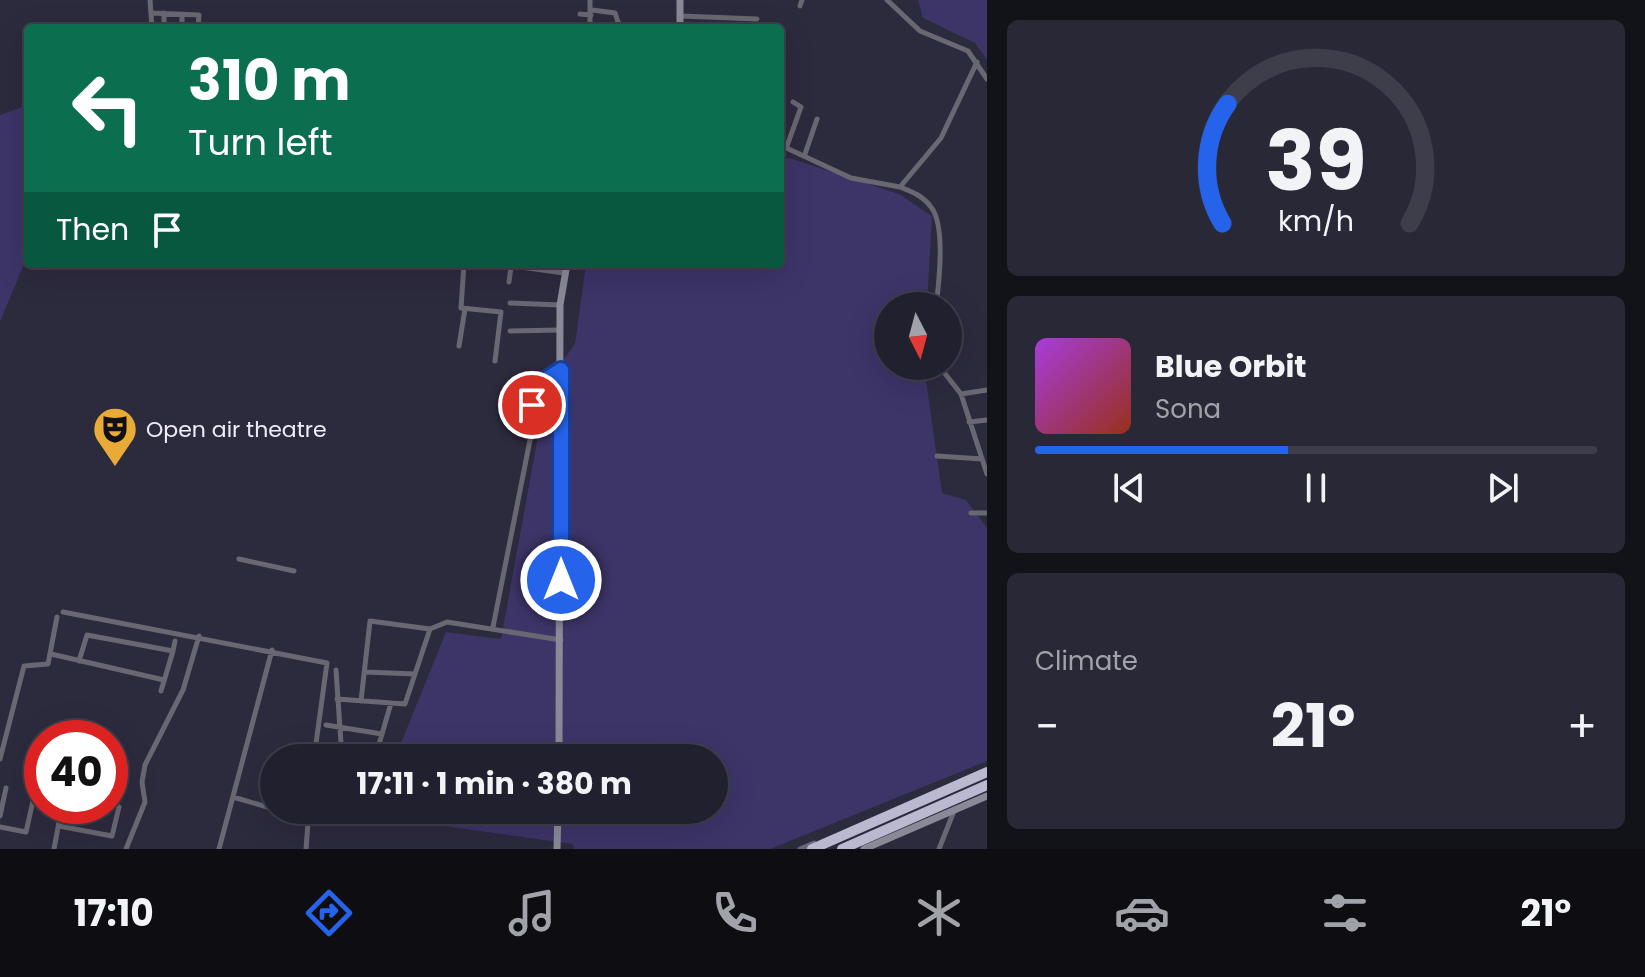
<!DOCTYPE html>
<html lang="en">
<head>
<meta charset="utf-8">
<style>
	body { margin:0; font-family:Poppins,sans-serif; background:#292836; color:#f1f3f6; height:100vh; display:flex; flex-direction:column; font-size:30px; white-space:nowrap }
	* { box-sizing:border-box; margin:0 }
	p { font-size:26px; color:#a2a3aa }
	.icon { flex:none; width:44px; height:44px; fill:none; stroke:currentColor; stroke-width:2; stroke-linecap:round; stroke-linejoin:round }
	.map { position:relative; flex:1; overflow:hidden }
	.details { display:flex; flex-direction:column; gap:20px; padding:20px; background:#121219; width:658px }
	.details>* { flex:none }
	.top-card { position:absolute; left:24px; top:24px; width:760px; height:244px; border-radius:8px; box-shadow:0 8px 32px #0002,0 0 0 2px #3e3e4a; background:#0b6e4f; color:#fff; overflow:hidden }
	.needle { width:52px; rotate:174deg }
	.controls { position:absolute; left:874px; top:292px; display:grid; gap:16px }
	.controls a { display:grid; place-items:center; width:88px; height:88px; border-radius:50%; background:#21202e; box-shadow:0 8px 32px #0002,0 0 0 2px #3e3e4a; font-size:40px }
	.speed { position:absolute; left:24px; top:720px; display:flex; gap:16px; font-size:40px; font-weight:700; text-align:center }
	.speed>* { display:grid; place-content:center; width:104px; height:104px; border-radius:50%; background:#21202e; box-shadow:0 8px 32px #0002,0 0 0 2px #3e3e4a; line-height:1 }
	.speed .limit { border:12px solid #d22; background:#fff; color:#111 }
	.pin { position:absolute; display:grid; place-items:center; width:68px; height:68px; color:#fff; margin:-34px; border:4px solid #fff; border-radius:50%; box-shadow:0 2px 8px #0007 }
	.me { position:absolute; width:88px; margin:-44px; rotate:0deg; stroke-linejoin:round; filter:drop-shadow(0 0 6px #0008) }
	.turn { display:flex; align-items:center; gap:28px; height:168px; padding:0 32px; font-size:36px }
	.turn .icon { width:104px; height:104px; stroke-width:2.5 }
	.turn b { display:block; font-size:56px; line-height:68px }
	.then { display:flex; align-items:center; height:76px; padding:0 32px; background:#0003; gap:16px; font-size:30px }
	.big { font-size:60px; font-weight:700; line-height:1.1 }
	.details .card { flex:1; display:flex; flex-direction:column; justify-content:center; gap:12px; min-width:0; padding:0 28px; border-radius:12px; background:#292836 }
	.details .dial { align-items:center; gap:0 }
	.dial svg { height:208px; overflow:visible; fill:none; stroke:#3e3e4a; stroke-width:7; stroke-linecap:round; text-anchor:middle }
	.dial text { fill:#f1f3f6; stroke:none }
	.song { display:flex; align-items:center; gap:24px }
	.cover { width:96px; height:96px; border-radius:12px; background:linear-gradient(135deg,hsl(280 70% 55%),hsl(10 70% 35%)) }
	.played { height:8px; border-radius:4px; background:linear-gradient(90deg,#2563eb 45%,#3e3e4a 45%) }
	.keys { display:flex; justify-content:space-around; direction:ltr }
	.heat { display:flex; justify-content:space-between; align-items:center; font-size:44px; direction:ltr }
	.trip { position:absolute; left:260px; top:744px; width:468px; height:80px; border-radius:40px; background:#21202e; box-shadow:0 8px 32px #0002,0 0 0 2px #3e3e4a; font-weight:700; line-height:80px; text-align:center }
	.tab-bar { display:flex; height:128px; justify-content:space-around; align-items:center; background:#0d0d12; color:#a2a3aa }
	.tab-bar .icon { width:56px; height:56px }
	.tab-bar .on { color:#2563eb }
	.tab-bar b { font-size:36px; color:#f1f3f6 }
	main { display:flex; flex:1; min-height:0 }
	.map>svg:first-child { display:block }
</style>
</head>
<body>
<main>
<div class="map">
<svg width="987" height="849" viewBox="0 0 987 849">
	<rect width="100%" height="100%" fill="#2c2a3d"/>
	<path fill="#3d3468" d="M918 0H987V60L975 43 923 18Z
		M28 105V254L0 322V115Z
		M789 158 899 194 932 216 927 306H888V366H924L942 493 966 500 987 528V761L770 849H574L573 844 372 816 375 810H714V758H395L446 632 501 639 548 381 575 344 586 264H780V161Z"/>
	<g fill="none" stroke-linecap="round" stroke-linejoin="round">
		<path stroke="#696872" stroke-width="5" d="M150 0 152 28
			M887 0 920 31 968 51 987 79
			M800 6 802 0
			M592 10 615 13 620 28
			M151 13 199 15 198 28
			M580 14 591 15
			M681 16 757 19
			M164 28V13
			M182 28V14
			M590 28V0
			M780 145 851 178 900 187
			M787 146 801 107 793 102
			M805 154 817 119
			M464 264 461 308 501 312 495 361
			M500 264 564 273
			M509 282 511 266
			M510 303 560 305
			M936 306C939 283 946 226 931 207 923 196 913 192 900 187L941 138 977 62
			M510 331 560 330
			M459 346 465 309
			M939 366 961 394 987 474
			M961 394 987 390
			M969 422 987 420
			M937 456 982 459
			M971 513H987
			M239 559 294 571
			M63 612 327 663 314 758
			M493 627 531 435C531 408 533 382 560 370
			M173 651 175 641
			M51 654 164 680
			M79 661 87 635 173 651 161 691
			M336 670 342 758
			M365 672 415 674
			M337 699 405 704 430 629 447 622 561 640
			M361 701 370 621 430 629
			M326 725 382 734 391 703
			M324 756 339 758
			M375 758 382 734
			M0 759 24 666 48 664 57 617
			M233 797 274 809
			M277 810 308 816
			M0 816 6 788
			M59 826 112 836 119 807 110 803
			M0 827 26 832 33 801 42 799
			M54 849 62 806
			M126 849 145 802 142 782 145 765 183 690 199 636
			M219 849 272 650
			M306 849 309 810
			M800 849 814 843
			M939 849 954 811"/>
		<path stroke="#8a8998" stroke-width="7" d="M680 0V28
			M559 758 560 305 567 264
			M557 849 558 810
			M864 849 987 796"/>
		<path stroke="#bbb9d1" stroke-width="10" d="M812 849 987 772
			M842 849 987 785"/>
	</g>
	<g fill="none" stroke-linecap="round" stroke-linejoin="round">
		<g stroke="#184099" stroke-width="20">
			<path id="route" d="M532 405 541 383 561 370V580"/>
		</g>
		<use href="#route" stroke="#2563eb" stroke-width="14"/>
	</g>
	<defs>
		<g id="theatre-pin" transform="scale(2.3)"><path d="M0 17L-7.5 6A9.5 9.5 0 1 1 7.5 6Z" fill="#e8ab37" stroke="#2c2a3d"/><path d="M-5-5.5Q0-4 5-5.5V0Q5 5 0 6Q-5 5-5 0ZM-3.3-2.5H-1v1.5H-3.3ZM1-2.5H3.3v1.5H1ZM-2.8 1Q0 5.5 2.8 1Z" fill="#111"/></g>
	</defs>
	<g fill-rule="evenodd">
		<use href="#theatre-pin" x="115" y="429"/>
	</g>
	<g text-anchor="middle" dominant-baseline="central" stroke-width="7" stroke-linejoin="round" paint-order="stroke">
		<g font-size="22" fill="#edecf8" stroke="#2c2a3d" text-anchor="start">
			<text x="146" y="429">Open air theatre</text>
		</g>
	</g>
</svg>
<div class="controls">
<a><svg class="needle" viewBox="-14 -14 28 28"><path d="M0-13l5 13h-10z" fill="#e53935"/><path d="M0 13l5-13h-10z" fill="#a2a3aa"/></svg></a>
</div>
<div class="speed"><div class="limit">40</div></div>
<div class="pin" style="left:532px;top:405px;background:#d93025"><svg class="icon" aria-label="arrive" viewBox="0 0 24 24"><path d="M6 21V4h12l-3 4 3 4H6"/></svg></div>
<svg class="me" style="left:561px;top:580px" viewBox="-20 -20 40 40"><circle r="17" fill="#2563eb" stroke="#fff" stroke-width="3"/><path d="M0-11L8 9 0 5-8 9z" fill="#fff"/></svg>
<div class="trip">17:11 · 1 min · 380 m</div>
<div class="top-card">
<div class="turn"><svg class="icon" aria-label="left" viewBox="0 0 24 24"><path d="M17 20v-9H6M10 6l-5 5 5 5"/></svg><div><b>310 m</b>Turn left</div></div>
<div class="then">Then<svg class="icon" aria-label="arrive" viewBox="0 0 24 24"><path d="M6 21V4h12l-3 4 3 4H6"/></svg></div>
</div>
</div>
<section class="details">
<div class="card dial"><svg viewBox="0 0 100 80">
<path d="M14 69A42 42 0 1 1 86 69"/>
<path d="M14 69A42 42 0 0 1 16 23" stroke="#2563eb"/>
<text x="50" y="56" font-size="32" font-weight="700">39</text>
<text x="50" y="72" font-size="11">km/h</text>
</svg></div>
<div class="card">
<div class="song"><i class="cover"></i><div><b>Blue Orbit</b><p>Sona</p></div></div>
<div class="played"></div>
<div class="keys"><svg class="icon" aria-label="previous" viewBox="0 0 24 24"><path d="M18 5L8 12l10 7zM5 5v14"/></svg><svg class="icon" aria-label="pause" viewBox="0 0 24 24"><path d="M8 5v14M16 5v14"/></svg><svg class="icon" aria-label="next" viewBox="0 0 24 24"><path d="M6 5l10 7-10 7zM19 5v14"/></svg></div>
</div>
<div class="card"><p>Climate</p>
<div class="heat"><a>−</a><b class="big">21°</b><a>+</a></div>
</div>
</section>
</main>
<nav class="tab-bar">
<b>17:10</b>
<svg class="icon on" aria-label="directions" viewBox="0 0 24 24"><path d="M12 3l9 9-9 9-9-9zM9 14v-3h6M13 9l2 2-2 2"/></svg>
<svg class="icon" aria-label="music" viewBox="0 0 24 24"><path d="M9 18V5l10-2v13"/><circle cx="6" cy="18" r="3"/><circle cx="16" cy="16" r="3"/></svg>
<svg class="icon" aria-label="phone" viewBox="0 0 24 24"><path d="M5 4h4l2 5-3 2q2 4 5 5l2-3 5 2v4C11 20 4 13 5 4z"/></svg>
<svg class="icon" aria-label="climate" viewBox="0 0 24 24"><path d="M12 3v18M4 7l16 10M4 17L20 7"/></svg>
<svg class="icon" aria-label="car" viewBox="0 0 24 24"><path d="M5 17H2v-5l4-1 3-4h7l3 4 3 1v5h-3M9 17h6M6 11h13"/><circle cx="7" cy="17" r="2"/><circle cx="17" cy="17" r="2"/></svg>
<svg class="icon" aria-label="filters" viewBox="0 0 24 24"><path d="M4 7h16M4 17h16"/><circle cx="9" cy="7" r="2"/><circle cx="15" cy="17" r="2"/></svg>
<b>21°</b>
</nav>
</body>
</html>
